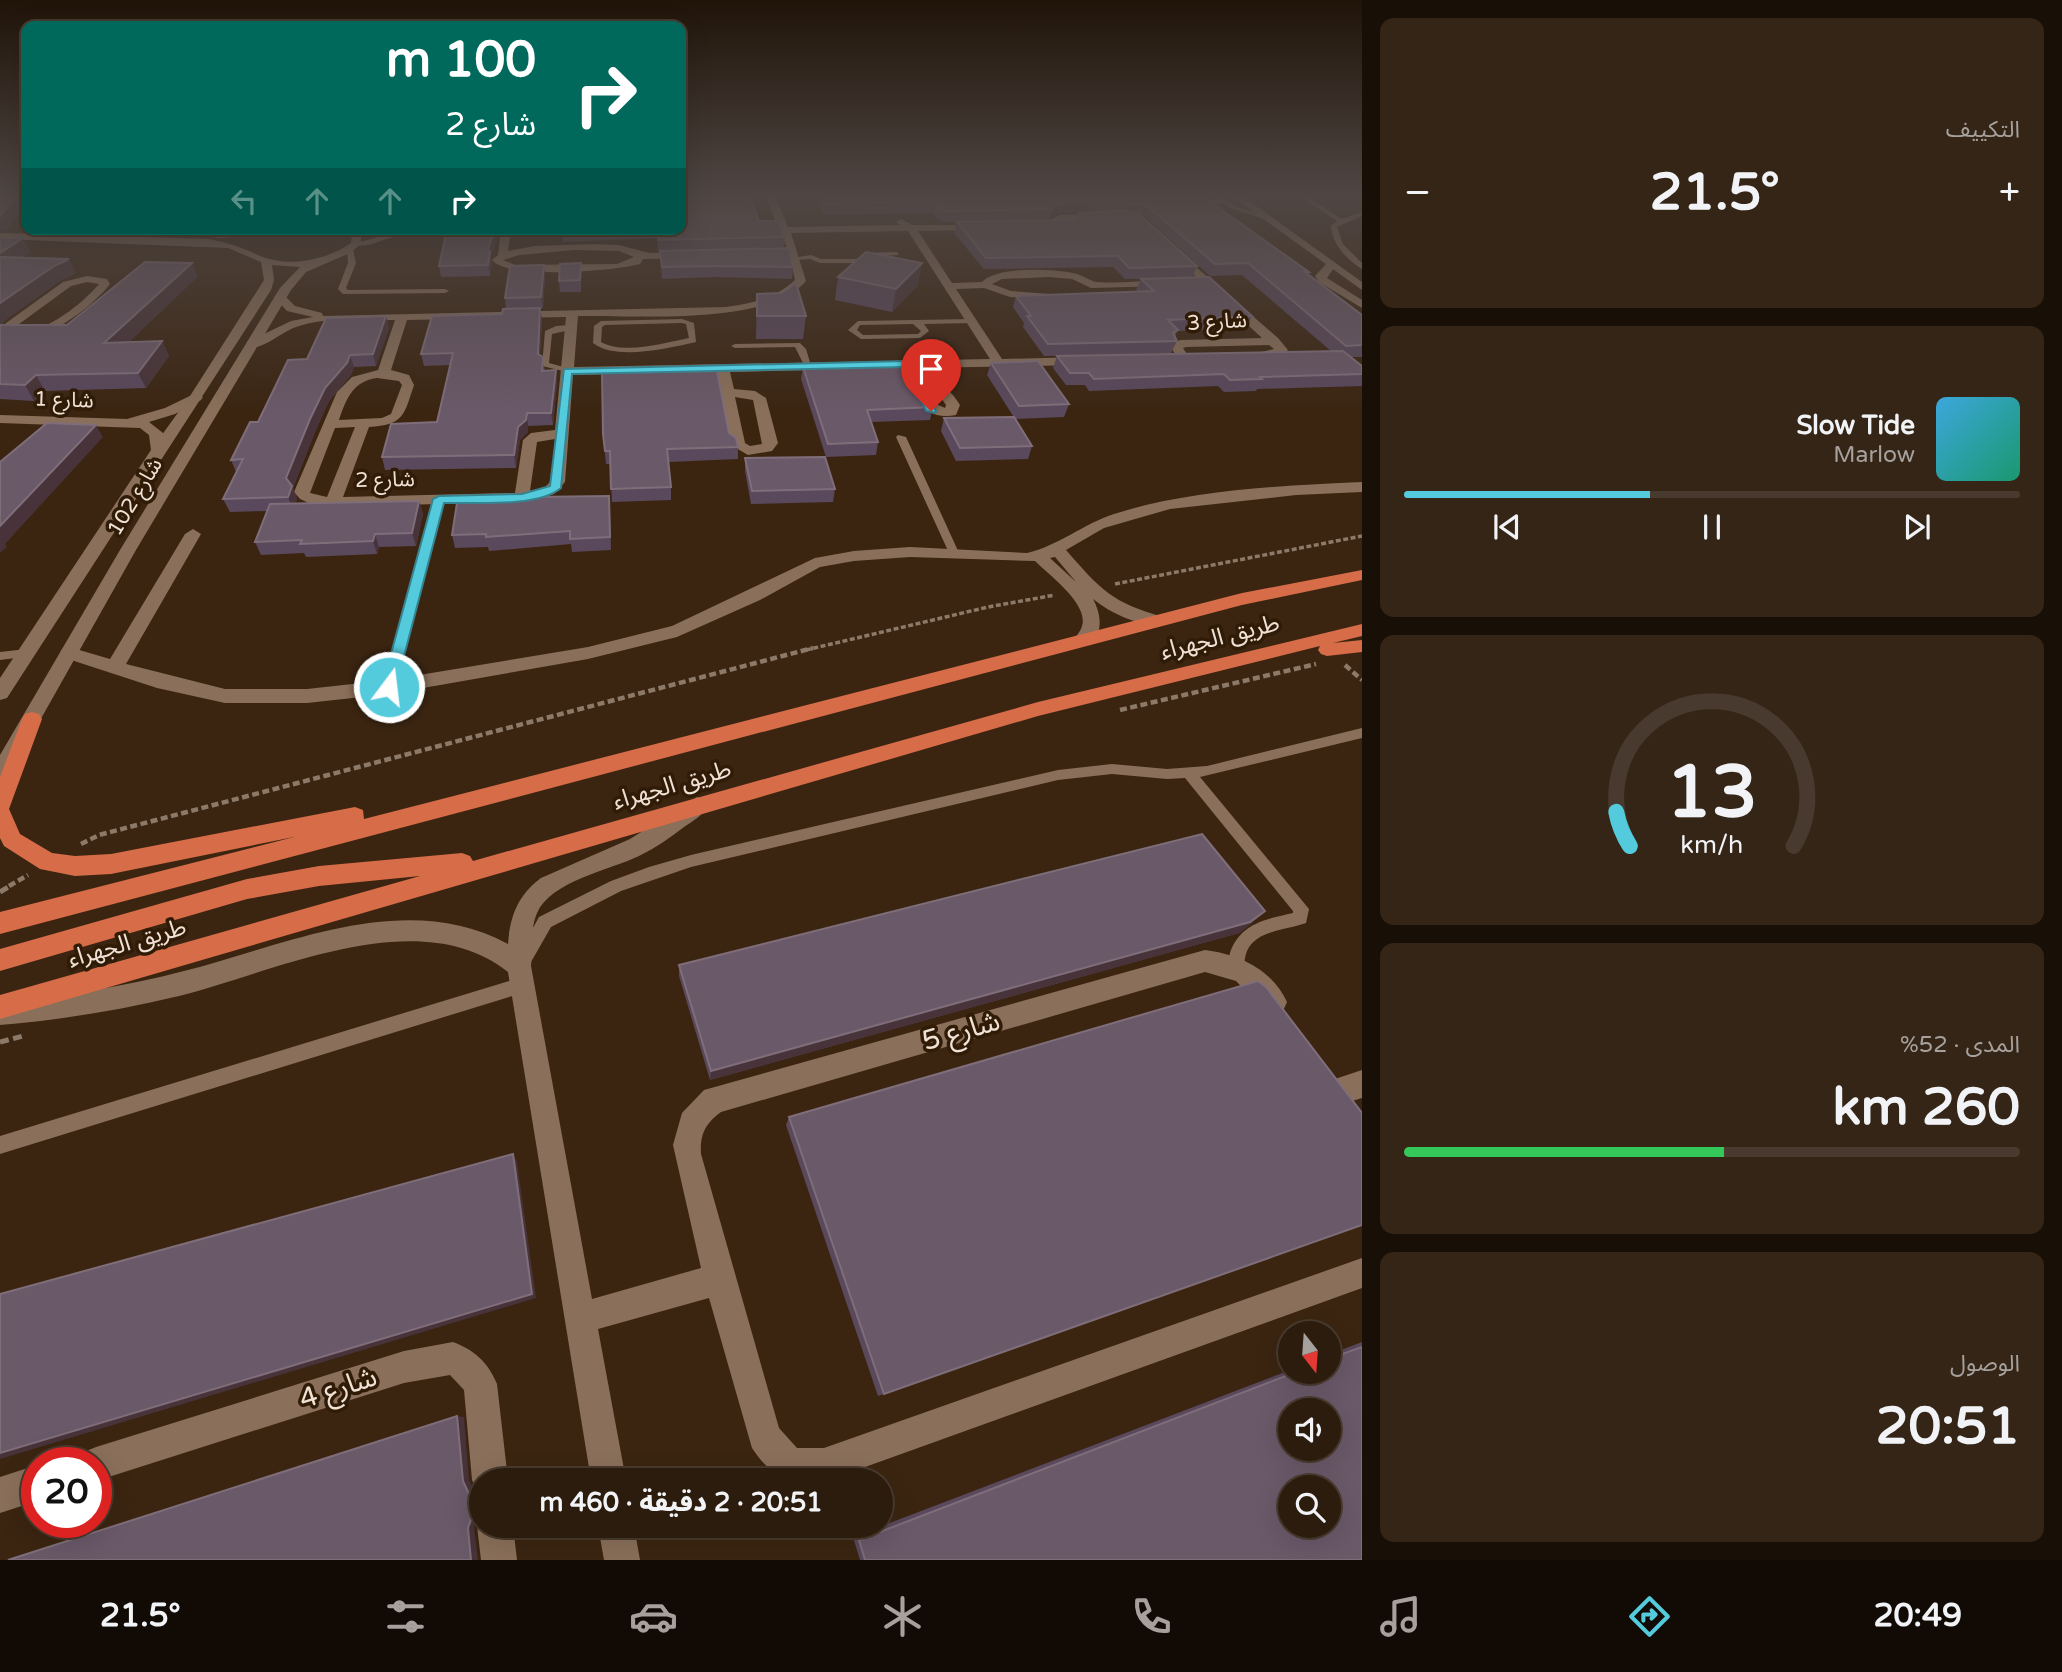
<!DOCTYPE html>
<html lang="ar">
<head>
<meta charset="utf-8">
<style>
	body { margin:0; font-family:"Varela Round","Noto Sans Arabic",sans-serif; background:#342516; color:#f1f3f6; direction:rtl; height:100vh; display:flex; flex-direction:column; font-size:26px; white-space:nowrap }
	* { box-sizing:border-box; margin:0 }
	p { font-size:23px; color:#a6a19d }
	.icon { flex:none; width:38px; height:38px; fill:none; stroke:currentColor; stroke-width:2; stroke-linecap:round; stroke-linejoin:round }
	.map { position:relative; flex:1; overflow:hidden; direction:ltr }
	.side { display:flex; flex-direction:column; gap:18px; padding:18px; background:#180f07; width:700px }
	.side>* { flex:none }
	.hud { position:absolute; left:21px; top:21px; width:665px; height:214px; border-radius:14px; box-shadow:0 7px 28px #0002,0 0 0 2px #483a2e; direction:rtl; background:#00695c; color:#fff; overflow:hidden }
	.needle { width:46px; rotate:163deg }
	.fabs { position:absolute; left:1278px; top:1321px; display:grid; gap:14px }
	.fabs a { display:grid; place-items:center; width:63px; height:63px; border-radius:50%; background:#2c1c0d; box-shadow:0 7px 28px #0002,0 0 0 2px #483a2e; font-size:35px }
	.speed { position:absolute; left:21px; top:1447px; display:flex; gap:14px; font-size:35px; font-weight:700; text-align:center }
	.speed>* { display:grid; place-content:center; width:91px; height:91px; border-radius:50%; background:#2c1c0d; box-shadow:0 7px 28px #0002,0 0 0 2px #483a2e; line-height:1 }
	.speed .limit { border:10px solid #d22; background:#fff; color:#111 }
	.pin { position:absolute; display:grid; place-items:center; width:60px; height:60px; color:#fff; margin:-72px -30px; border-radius:50% 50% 50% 0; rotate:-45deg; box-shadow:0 0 7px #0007 }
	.pin .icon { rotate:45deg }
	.me { position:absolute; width:77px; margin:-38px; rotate:15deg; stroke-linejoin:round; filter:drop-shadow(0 0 5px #0008) }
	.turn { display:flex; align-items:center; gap:24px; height:147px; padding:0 35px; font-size:32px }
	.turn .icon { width:91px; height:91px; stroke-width:2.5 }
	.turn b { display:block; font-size:49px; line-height:60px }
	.lanes { display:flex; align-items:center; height:66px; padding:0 35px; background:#0003; justify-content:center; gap:35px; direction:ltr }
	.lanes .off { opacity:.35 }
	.big { font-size:52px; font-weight:800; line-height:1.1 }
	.side .tile { flex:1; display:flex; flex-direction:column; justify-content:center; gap:10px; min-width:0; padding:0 24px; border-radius:14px; background:#342516 }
	.side .dial { align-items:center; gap:0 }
	.dial svg { height:182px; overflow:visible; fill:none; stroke:#483a2e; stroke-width:7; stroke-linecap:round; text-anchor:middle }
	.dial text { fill:#f1f3f6; stroke:none }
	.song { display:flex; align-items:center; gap:21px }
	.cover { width:84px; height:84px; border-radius:10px; background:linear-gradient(135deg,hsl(200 70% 55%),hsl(160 70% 35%)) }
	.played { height:7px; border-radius:4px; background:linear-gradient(90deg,#54cadd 40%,#483a2e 40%) }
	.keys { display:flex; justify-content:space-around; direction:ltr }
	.heat { display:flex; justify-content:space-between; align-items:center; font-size:38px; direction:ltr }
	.charge { height:10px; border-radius:5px; background:linear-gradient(90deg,#34c759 52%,#483a2e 0) }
	.trip { position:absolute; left:469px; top:1468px; width:424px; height:70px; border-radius:35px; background:#2c1c0d; box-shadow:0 7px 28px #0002,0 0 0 2px #483a2e; font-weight:800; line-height:70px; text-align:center; direction:rtl }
	.dock { display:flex; height:112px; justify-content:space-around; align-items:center; background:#120b05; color:#a6a19d }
	.dock .icon { width:49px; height:49px }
	.dock .current { color:#54cadd }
	.dock b { font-size:32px; color:#f1f3f6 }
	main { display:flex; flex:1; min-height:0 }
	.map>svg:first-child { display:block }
</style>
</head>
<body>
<main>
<section class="side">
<div class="tile"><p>التكييف</p>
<div class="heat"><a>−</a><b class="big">21.5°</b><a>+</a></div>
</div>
<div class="tile">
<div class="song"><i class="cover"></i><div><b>Slow Tide</b><p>Marlow</p></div></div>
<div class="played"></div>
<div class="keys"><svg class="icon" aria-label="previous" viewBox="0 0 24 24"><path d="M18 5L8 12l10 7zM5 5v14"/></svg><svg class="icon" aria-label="pause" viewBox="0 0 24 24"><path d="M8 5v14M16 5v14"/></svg><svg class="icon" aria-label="next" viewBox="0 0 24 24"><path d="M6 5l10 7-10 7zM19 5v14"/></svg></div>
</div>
<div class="tile dial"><svg viewBox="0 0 100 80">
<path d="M14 69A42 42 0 1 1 86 69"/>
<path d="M14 69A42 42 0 0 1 8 54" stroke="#54cadd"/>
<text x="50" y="56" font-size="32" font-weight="700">13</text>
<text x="50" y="72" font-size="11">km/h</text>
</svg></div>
<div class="tile"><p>المدى · 52%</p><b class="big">260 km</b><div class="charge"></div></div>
<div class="tile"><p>الوصول</p><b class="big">20:51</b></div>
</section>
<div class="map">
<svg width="1362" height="1560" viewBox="0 0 1362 1560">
	<rect width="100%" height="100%" fill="#3b2511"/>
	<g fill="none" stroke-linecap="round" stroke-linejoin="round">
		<path stroke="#8c7968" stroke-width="3.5" stroke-dasharray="5 2.5" stroke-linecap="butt" d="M1115 584 1362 536
			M806 650 988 607 1055 595"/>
		<path stroke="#8c7968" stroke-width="4.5" stroke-dasharray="7 3.5" stroke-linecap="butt" d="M1345 665 1362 680
			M1120 710 1316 664
			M81 844 99 835 813 648
			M9 886 28 875"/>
		<path stroke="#8c7968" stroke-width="5" stroke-dasharray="9 4.5" stroke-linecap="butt" d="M0 892 12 885
			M0 1042 23 1036"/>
		<path fill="#8a705a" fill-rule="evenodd" d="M1151 195H1159L1169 200 1218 199 1214 196 1220 195 1235 206 1269 218 1264 219 1231 208 1223 203 1168 204Z
			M1298 195H1305L1342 219 1362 212V216L1337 227 1343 244 1362 263V269C1347 260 1332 244 1331 226L1337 221Z
			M438 231 440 234C424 237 406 234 390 238 377 241 366 249 353 244L389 234Z
			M350 247 353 249 356 263 346 288 348 290 445 289 449 291 445 293 343 294 338 289 348 263 347 249Z
			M897 252 899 255 864 257 861 255 864 253Z
			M811 255 821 259H874L877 261 874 263H820L810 259 795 260 792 258Z
			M682 319 694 323 696 342C669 348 616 361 593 343L594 326 601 321ZM682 323 686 324 689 338C663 343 625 355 601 342L602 327 605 325Z
			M971 319 975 321 974 323 924 324 929 331 920 338 861 339 848 330 858 321ZM913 324 921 331 918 334 863 335 857 330 860 325Z
			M571 325H574V329L552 334 549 363 571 369V373L542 366 545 331 556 326Z
			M800 343 806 349 812 369H806L795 347 735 348 731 346 735 344Z
			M898 435 906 437 959 553 958 555H950L949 553 896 437Z
			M439 496 444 499 395 687 389 692 383 687 434 499Z
			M27 649 31 650 33 653 31 656 0 660V652Z
			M1362 728V738L1200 777 1309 909 1306 923C1287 930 1256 930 1247 951 1244 958 1245 965 1242 972L1236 975 1230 972C1227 965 1228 958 1231 950 1242 923 1267 919 1293 913V911L1185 778 1167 779 1112 774 1058 780 691 867 621 891 551 927 527 969 521 972 515 969 513 964 539 917 611 881 649 867 691 855 1058 770 1112 764 1167 769 1207 766Z
			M522 977 528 979 530 985 528 991 522 993 0 1154V1136Z"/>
		<path fill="#8a705a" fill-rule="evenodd" d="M765 195H775L788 227 900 225 896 222 901 219 913 225H987V229L984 230 918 231 952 283 982 282C995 266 1053 269 1073 273 1081 274 1086 279 1093 281 1104 285 1150 280 1165 280L1170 283 1165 286 1091 288 1072 279 1049 277 1002 279 992 284 1011 291 1050 294V298L1046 299 1010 297 984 288 956 289 1002 359 1084 357 1090 361 1084 365 915 368 920 380C939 382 950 388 960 405L956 415C922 422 913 394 903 368L730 372 734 389 755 391 766 398 778 443 772 451 748 455 731 445 717 372 573 375 565 482 554 494 522 502 318 507 300 499 294 492 337 392 352 377 378 370 395 320C364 321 326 316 296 327 281 332 263 350 247 348V342L291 321 313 317 287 311 274 297 276 295H284L295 306 322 313 323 316 726 307C752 303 775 299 795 280L789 253ZM908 231 990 359 574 367 578 316C636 315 768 326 806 281L791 233ZM566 317 555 430 531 433 523 440 515 493 343 497 369 427C404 425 404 415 414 385L409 375 391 370 407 320ZM377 378 399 381 402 385 391 414 382 418 339 420C346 399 353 381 377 378ZM924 388 938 394 946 405 945 408 932 402ZM735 397 753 400 762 444 750 446 745 443ZM355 427 327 497 310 493 335 428ZM555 439 551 481 544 488 530 491 537 442Z
			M1105 214 1108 215V219L1061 221 1059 227 1056 228 1049 221 1059 215Z
			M501 229H511L508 251 535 246 593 244 619 245 649 253 687 252 692 255 687 258 643 259 640 264C614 271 508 280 492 260L498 255ZM574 250 619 251 634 257 617 264 515 265 503 260 519 255Z
			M1174 248 1278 338 1288 350C1278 360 1263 363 1249 361V355L1274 349 1269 345 1186 347 1183 348 1190 359 1188 362H1180L1170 346 1180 340 1262 338 1170 253V249Z
			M1327 263 1336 265 1327 278 1362 300V308L1319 282 1315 276Z
			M87 276 107 279 110 284C92 308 30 356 0 333L6 323 63 282ZM87 282 99 284C81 305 43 336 13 331L15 327 71 286Z
			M196 393 203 397 201 400 175 414 149 422 163 433 165 450 158 454 151 450 149 435 140 428 0 423V415L127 419 165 408Z
			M1362 482V492L1296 495 1170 509 1104 528 1066 550C1101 590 1112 603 1164 617L1167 621 1158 627C1133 622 1113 615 1093 599 1102 615 1105 640 1082 646L1073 640C1076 636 1081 631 1082 626 1089 604 1049 575 1035 561L910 557 854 561 820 567 760 600 677 637 588 659 389 694 307 703H225L157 688 62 657 60 653 62 649 69 647 110 659 185 534 193 529 201 534 126 664 225 689H307L389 680 588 647 672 626 815 558 854 551 910 547 1027 553C1058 546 1083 524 1114 514 1193 489 1280 486 1362 482ZM1055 557 1076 582 1050 558Z
			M697 797 705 800 708 806C703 815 693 821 684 827 670 838 655 848 639 856 610 870 551 881 537 913 530 928 533 949 531 966L592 1299 701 1268 673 1145 682 1113 704 1090 1205 950C1238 954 1272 969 1287 1002L1283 1011 1274 1014 1265 1011 1236 981 1205 972 721 1112C705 1124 700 1134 701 1154L779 1428 797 1448H824L1362 1258V1288L829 1480C791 1480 775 1483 752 1448L709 1298 598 1329 626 1480H591L508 972C419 901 275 972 179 996 120 1010 61 1020 0 1025V1001C62 996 123 987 184 971 286 945 406 888 508 944 510 916 518 895 541 878L630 839Z
			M1362 1070V1098L1342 1104 1332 1100 1328 1090 1332 1080Z
			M453 1342C474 1350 488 1362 497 1384L508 1480H481V1494L478 1492 472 1480 464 1390 450 1375 404 1383 96 1481V1463H79L84 1452 96 1447 404 1351Z
			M37 1465V1501L0 1513V1477Z
			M481 1516V1526H513L517 1560H481L477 1526Z
			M598 1526H634L640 1560H604Z"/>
		<path fill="#8a705a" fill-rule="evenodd" d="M257 229 279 231 274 234 217 238 212 235 217 232Z
			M343 229H355L361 233V244L350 253 306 272 291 290 136 550 7 779 0 781V755L120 550 280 288 300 267 272 265 274 280 271 290 7 698 0 700V678L151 450 190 396 264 280 261 262 228 248 0 239V233L208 239C228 242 243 248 260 256 289 268 327 260 351 243L352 236Z"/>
		<path fill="#8a705a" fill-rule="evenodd" d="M1230 195H1241L1362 282V290Z"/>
		<path fill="#d76c48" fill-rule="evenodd" d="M1362 570V580L1242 605 0 934V912L294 837 111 874 75 876 40 869 4 846 0 838V777L22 719 25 714 32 712 39 714 42 719 9 809 20 834 52 853 75 856 111 854 355 807 363 810 364 819 1242 593Z
			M1362 624V636L1333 643 1362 640V652L1327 656 1321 654 1318 650 1320 646 1038 716 0 1019V995L420 876 319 886 247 899 0 971V949L247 879 319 866 462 853 470 856 473 861 1038 702Z"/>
	</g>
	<path fill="#5a485c" d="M0 195H26V214L20 213 6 231Z
		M813 195H1187L1186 196 1309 272 1307 274 1362 315V357H1351L1362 366V386L1257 389 1256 391 1224 392 1218 386 1089 391 1085 385H1066L1053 368 1057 356 1331 351 1242 275 1210 276 1143 215H1140L1197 266 1192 278 1125 279 1113 267 984 269 954 233 957 222 1071 220 1077 217 1078 213 1104 212 1085 210 1062 213 1051 215 1049 219 946 222 938 220 933 213 824 215Z
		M759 221 785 237 784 247 658 251 657 238 563 242 562 229H681Z
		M447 229H496L497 239 491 256 492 263 490 276 441 277 439 266Z
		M0 238 31 252 21 258 76 273 61 280 4 321 1 326 67 325 192 263 197 277 129 342 162 341 169 356 146 388 45 391 34 401 0 399Z
		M660 251 793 267 792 279 714 277 662 279Z
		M581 263V292H560L559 281Z
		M544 265 545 276 543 308 540 309 542 320 540 355 545 370 557 382 553 425 528 426V432L520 440 516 468 385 470 382 457 437 422 450 365 424 366 421 354 502 314 506 309 505 298Z
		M838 277 918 285 892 312 835 300Z
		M1141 279 1252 316 1246 328 1177 331 1175 337 1177 341 1171 353 1044 356 1023 327 1024 323 1013 307 1016 296 1138 292 1136 290Z
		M757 294 806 316 803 339H756Z
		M386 316 389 328 376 366 354 367 351 375 329 401 315 432 293 488 297 499 295 504 419 501 423 514 416 546 379 547 377 554 306 557 304 553 261 555 255 542 268 511 230 512 223 499 236 472 231 460 307 359Z
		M991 363 1069 404 1064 417 1015 419 987 375Z
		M803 367 916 385 933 407 930 420 871 422 878 442 876 455 826 457 801 379Z
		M944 418 1032 446 1028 459 956 461 941 431Z
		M729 433 738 447V459L668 462 671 487V500L612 502 610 464H606L603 434Z
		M745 458 835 489 833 502 751 504 745 471Z
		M610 509 611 550 572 552 571 544 489 551 488 547 455 548 452 535Z
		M1253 922 1239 933 710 1080 679 976V965Z
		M789 1117 1362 1225 878 1396 786 1125Z
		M1362 1342V1560H860L853 1537 1290 1370V1372H1328V1355Z"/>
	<path fill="#473339" d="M14 200 20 213 6 231H0V216Z
		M1088 200 1085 210 1062 213 1051 215 1049 219 1054 205 1065 202Z
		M495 229H496L497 239 491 256 492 263 490 276 488 265V249Z
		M23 238 31 252 2 271 0 268V253Z
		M69 259 76 273 61 280 4 321 0 327V303L54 266Z
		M192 263 197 277 112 358 104 343Z
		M922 263 918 285 892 312 896 289Z
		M544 265 545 276 543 308 541 297Z
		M540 308 542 320 539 366 538 354Z
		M386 316 389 328 376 366 373 354Z
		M162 341 169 356 146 388 138 373Z
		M350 355 354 367 351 375 329 401 315 432 293 488 297 499 293 510 288 497 286 478 310 419 325 388Z
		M556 370 557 382 553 425 551 413Z
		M36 375 45 391 34 401 25 385Z
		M527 413 528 426V432L520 440 516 468 514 455 518 427Z
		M96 425 103 437 5 544 7 547 0 553V526Z
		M419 501 423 514 416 546 412 533Z
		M375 534 379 547 377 554 373 541Z
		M1265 911 1253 922 1239 933 710 1080 711 1071Z
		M513 1154 517 1162 536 1298 0 1459V1453Z
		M457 1416 464 1417 469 1480 476 1493 481 1497V1515H478L474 1526 478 1560H471L468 1528 469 1494 463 1481Z"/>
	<path fill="#6a5969" stroke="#7f6e7a" stroke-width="2" fill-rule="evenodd" d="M0 195H26V201L14 200 0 216Z
		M681 195H724L750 197 759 221H778L785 237 658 240 657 229H681Z
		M820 195 1202 196 1309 272H1305L1362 315V345L1346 346 1248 263 1215 264 1146 205 1088 200 1065 202 1054 205 1052 209 948 211 940 210 935 202 825 204Z
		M1123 211 1139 214 1197 266 1129 268 1118 256 986 258 957 222 1071 220 1078 217V213Z
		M447 229H495L488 249 490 252 488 265 439 266Z
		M562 229H617L562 232Z
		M0 238H23L0 253Z
		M789 248 793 267 714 266 662 267 660 251Z
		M866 252 922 263 896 289 838 277Z
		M0 257 69 259 54 266 0 303Z
		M145 262 192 263 104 343 162 341 138 373 36 375 25 385 0 384V325H67Z
		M581 263 580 280 559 281 560 264Z
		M544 265 541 297 505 298 510 266Z
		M1209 277 1252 316 1168 320 1178 330 1173 333 1177 341 1048 344 1027 316H1031L1016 296 1154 291 1141 279Z
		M796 283 806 316H757V294L782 293Z
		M540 308 538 354 543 357 542 371 556 370 551 413H527L526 420 518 427 514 455 382 457 391 424 437 422 453 353 421 354 432 316 502 314 503 309Z
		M386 316 373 354 350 355 347 363 325 388 310 419 286 478 292 486 288 497 223 499 243 459 231 460 250 422H258L288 360 307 359 326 318Z
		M1343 351 1362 366V374L1260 377 1262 379 1230 380 1224 374 1094 379 1089 373H1070L1057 356Z
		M1038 361 1069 404 1019 406 991 363Z
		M905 363 916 385 933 407 867 410 878 442 828 444 803 367Z
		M717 371 729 433 736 438 738 447 667 449 671 487 611 489 610 451H605L603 434 602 373Z
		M1014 417 1032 446 960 448 944 418Z
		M47 423 96 425 0 526V462Z
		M825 457 835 489 752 491 745 458Z
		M609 496 610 537 570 539V531L486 537V534L452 535 457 503 532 497Z
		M419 501 412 533 375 534 373 541 300 544 302 540 255 542 270 504Z
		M1202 834 1265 911 1250 922 711 1071 679 965Z
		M1258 981 1266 987 1362 1113V1225L884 1394 789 1117Z
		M513 1154 532 1294 0 1453V1294Z
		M1362 1347V1560H865L859 1540 1296 1372H1328V1359ZM1290 1410H1328V1449H1290ZM1290 1488H1328V1526H1290Z
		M457 1416 463 1481 469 1494 475 1498 476 1516 472 1517 468 1528 471 1560H8Z"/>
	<linearGradient id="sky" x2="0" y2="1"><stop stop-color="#201409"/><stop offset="0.47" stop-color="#4f4643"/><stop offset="1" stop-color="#4f4643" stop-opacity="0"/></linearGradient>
	<rect width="1362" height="413" fill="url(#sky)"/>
	<path fill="#54cadd" stroke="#378390" stroke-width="2" d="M907 361 912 364 936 411 935 413 926 411 904 367 572 374 561 488C537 508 475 502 444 503L396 687 389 692 384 690 382 687 433 499 439 496 522 494 550 486 564 369Z"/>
	<g text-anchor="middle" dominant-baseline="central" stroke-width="7" stroke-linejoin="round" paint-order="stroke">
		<g font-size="21" fill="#f0e1d5" stroke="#301b07">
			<text transform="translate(1217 322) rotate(-3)">شارع 3</text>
			<text transform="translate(64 400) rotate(2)">شارع 1</text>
			<text transform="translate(385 480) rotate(-1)">شارع 2</text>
			<text transform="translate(135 497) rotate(-59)">شارع 102</text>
		</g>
		<g font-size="24" fill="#f0e1d5" stroke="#301b07">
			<text transform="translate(1220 637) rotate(-14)">طريق الجهراء</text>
			<text transform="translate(672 785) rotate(-16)">طريق الجهراء</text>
			<text transform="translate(127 943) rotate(-16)">طريق الجهراء</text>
		</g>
		<g font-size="28" fill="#f0e1d5" stroke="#301b07">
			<text transform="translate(961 1031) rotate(-16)">شارع 5</text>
			<text transform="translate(338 1388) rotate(-18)">شارع 4</text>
		</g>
	</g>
</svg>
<div class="fabs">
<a><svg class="needle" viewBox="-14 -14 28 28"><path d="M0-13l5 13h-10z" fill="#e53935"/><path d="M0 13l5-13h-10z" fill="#a6a19d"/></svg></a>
<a><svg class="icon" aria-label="sound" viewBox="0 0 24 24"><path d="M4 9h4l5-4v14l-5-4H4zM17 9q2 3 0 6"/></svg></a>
<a><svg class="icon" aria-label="search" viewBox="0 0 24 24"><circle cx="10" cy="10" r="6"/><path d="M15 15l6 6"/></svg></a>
</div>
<div class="speed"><div class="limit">20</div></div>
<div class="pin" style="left:931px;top:411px;background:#d93025"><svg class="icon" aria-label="arrive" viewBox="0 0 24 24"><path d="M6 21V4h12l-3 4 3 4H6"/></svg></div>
<svg class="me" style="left:389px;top:687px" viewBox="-20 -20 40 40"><circle r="17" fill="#54cadd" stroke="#fff" stroke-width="3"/><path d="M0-11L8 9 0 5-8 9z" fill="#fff"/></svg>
<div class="trip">20:51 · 2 دقيقة · 460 m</div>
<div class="hud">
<div class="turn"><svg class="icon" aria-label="right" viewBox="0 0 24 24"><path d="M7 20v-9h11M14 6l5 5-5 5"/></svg><div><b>100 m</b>شارع 2</div></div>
<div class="lanes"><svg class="icon off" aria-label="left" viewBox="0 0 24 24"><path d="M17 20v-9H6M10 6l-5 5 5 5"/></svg><svg class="icon off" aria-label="ahead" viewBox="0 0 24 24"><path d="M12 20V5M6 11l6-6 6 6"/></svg><svg class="icon off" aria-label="ahead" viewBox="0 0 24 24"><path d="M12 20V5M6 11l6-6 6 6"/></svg><svg class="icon" aria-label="right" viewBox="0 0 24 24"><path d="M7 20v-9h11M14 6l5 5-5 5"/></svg></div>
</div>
</div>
</main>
<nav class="dock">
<b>20:49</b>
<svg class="icon current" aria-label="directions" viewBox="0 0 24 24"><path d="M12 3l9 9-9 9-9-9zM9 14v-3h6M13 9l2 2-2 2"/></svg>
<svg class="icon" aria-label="music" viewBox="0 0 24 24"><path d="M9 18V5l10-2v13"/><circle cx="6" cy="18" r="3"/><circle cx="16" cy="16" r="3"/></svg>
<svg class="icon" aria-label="phone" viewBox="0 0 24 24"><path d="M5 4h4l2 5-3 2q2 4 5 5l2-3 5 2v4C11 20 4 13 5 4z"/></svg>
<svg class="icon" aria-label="climate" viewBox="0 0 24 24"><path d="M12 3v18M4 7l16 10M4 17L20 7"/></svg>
<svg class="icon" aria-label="car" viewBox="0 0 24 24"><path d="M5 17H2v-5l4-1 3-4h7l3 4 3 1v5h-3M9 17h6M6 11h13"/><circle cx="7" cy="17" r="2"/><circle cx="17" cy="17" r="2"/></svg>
<svg class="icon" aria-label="filters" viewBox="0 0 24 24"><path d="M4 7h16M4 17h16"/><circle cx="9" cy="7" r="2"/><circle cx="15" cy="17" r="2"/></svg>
<b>21.5°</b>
</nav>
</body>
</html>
